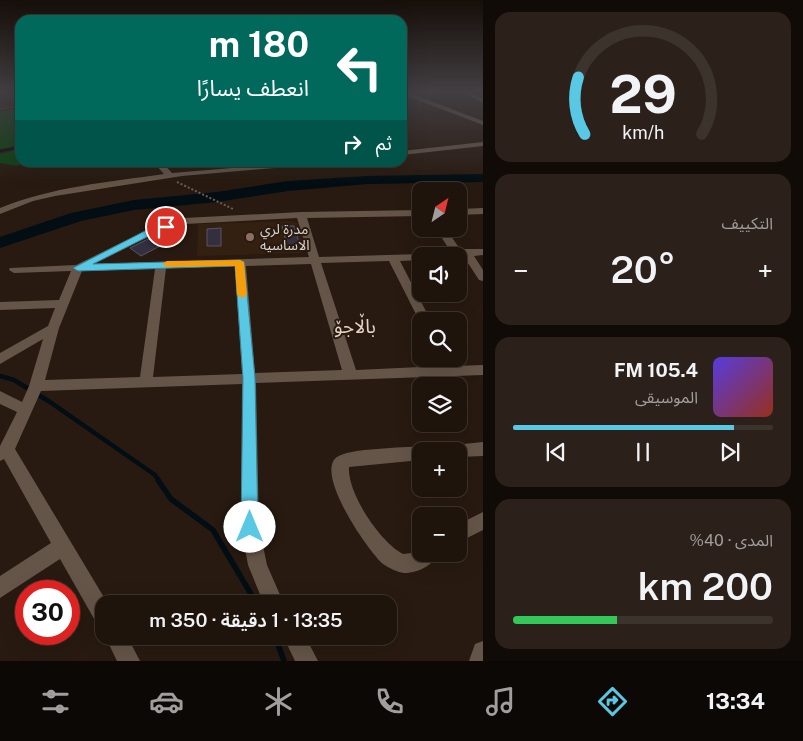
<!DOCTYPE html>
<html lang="ar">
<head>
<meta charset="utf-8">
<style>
	body { margin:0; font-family:"Public Sans","Noto Sans Arabic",sans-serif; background:#2b211a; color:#f1f3f6; direction:rtl; height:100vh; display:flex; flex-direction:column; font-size:19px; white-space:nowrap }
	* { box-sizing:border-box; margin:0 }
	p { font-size:16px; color:#a19e9d }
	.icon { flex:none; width:28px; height:28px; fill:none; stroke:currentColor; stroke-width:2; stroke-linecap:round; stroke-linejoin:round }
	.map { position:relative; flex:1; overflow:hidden; direction:ltr }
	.details { display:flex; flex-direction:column; gap:12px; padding:12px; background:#100b07; width:320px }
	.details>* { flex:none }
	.hud { position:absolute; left:15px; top:15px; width:392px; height:152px; border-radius:15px; box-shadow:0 5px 20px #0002,0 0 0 1px #3c332d; direction:rtl; background:#00695c; color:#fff; overflow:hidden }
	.needle { width:32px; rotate:35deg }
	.buttons { position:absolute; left:412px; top:182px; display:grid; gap:10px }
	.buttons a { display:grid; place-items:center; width:55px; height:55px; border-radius:10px; background:#1e140c; box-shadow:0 5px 20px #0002,0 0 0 1px #3c332d; font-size:25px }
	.speed { position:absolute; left:15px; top:580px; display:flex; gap:10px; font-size:25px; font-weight:700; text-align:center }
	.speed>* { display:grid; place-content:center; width:65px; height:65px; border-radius:50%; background:#1e140c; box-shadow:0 5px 20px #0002,0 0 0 1px #3c332d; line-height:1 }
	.speed .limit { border:8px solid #d22; background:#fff; color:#111 }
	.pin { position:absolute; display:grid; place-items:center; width:42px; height:42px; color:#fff; margin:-21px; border:2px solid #fff; border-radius:50%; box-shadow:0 1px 5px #0007 }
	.me { position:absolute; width:55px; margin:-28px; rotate:0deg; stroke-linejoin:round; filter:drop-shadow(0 0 4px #0008) }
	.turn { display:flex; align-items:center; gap:18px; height:105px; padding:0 15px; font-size:22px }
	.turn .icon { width:65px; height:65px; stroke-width:2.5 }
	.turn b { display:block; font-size:35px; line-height:42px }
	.then { display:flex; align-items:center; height:48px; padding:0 15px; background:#0003; gap:10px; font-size:19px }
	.big { font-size:38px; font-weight:600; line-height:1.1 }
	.details .card { flex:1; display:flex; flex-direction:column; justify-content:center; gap:8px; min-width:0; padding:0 18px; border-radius:15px; background:#2b211a }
	.details .dial { align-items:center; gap:0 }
	.dial svg { height:130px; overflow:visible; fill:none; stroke:#3c332d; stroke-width:7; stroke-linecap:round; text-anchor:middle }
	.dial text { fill:#f1f3f6; stroke:none }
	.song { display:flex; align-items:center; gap:15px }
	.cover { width:60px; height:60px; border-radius:8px; background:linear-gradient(135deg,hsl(250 70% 55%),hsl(10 70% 35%)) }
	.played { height:5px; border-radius:2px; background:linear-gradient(90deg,#59c8e5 85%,#3c332d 85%) }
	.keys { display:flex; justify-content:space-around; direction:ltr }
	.heat { display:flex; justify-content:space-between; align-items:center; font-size:28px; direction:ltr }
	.charge { height:8px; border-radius:4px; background:linear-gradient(90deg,#34c759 40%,#3c332d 0) }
	.trip { position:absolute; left:95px; top:595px; width:302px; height:50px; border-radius:15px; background:#1e140c; box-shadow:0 5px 20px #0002,0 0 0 1px #3c332d; font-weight:600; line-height:50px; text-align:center; direction:rtl }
	.menu { display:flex; height:80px; justify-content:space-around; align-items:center; background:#0c0805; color:#a19e9d }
	.menu .icon { width:35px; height:35px }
	.menu .selected { color:#59c8e5 }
	.menu b { font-size:22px; color:#f1f3f6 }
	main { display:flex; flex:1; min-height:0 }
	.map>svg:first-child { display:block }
</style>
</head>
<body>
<main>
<section class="details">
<div class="card dial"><svg viewBox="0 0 100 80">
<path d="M14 69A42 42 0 1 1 86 69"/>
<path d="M14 69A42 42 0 0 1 10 34" stroke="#59c8e5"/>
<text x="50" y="56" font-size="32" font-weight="700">29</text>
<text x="50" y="72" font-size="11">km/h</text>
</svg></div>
<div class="card"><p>التكييف</p>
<div class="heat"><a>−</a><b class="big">20°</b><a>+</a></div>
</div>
<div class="card">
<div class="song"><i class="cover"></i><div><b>105.4 FM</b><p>الموسيقى</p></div></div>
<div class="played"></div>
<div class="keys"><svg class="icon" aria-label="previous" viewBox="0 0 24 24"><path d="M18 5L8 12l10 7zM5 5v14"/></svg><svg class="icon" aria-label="pause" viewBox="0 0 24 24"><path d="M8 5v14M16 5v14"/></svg><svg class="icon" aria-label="next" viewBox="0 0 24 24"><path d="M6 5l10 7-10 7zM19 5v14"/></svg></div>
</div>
<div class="card"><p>المدى · 40%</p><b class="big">200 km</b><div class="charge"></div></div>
</section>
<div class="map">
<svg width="483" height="661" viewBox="0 0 483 661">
	<rect width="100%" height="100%" fill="#281a10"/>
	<path fill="#332011" d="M292 221 297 223 306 250 301 253 197 256 198 224Z"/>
	<path fill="#0a4211" d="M20 108V145L0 149V112Z
		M20 149V162L27 163 16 166 0 163V154Z"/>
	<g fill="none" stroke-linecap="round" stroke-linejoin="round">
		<path stroke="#020d14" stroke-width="2" d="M0 151 20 147"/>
		<path stroke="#020d14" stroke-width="4.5" d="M0 376 14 380 50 402 155 475 159 481"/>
		<path stroke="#020d14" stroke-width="5.5" d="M158 480 171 499 213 530 257 604
			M275 636 284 661"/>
		<path fill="#020d14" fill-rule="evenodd" d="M483 174V182L367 184 288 191 217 202 134 210 81 221 0 248V237L71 213 134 200 217 192 288 181 367 176Z"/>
	</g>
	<path fill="#332f3f" stroke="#595465" d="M282 226H294L301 249 288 250Z
		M221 228V246H207V229Z
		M148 239 160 246 141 256 130 248Z"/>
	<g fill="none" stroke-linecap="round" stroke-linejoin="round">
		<path stroke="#6a5e55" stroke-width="1" stroke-dasharray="1 1" stroke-linecap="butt" d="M0 109 20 106"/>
		<path stroke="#6a5e55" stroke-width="2" stroke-dasharray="2 2" stroke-linecap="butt" d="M177 182 233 209"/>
		<path fill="#655548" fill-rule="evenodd" d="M402 91H445L442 93 412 94 483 121V125L402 94Z
			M460 91H467L483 99V103Z
			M483 142V146L402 155V151Z
			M153 162H162L172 173 302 162H344L182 176 55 196 33 201 0 214V208C52 187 108 182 164 174Z
			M483 208V214L459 215V209Z
			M421 210V216L307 218 319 257 421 254 426 256H421V260L400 261 431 321H421V324L389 261 321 263 356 370 442 366 437 359H451L455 366 483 365V375L256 383 259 527 267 565 284 604H264L248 565 241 527 242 384 41 391 15 449 108 604H104V627L97 624 60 559 0 598V576L51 543 4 459 0 461V446L17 412 0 404V391L22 402 29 386 43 339 0 364V353L48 326 55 308 0 310V302L59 300 71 271 14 273 9 270 10 268 76 265 145 231 184 218 301 212ZM297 218 309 257 94 264 151 235 185 224ZM311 264 342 370 255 373 246 266ZM235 266 242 374 153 377 166 268ZM155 269 140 377 45 380 59 328 82 271Z
			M436 229H446L460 249H483V255L474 256 483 270V281L479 280 464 257 459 259V256H435L436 254 451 252Z
			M483 442V456L459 457V451H442L444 446Z
			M421 446 427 448 428 451H421V460L349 467C347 493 380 542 403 554L412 553 421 547V554H437C433 566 417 573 404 573 397 572 389 568 383 564 368 551 314 473 337 457 350 448 403 448 421 446Z
			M483 512V530L459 542V524Z
			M105 636H127L140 661H117Z
			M283 636H305L318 661H295Z
			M483 641V661H469L475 644Z"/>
	</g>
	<linearGradient id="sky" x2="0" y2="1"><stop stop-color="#160e09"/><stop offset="0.5" stop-color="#423e42"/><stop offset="1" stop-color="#423e42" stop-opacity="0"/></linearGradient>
	<rect width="483" height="183" fill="url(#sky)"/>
	<path fill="#59c8e5" stroke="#3a8295" d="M166 224 169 225V229L151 235 93 264 240 260 244 262 255 378 258 527 255 533 250 535 244 533 241 527 243 378 235 266 78 271 73 268 145 231Z"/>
	<path fill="#f59e0b" d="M240 260 244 262 247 295 242 298 237 295 235 266 167 267 162 264 167 261Z"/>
	<circle fill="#8d6e63" stroke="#281a10" stroke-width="2" cx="250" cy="237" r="5"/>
	<g text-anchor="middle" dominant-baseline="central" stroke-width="4" stroke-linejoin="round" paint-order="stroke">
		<g font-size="14" fill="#ded4cd" stroke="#281a10" text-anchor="start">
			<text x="260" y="229">مدرة لري<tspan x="260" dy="16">الاساسیه</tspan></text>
		</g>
		<g font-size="19" fill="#e6d3c5" stroke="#281a10">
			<text x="355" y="326">باڵاجۆ</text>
		</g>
	</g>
</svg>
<div class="buttons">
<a><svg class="needle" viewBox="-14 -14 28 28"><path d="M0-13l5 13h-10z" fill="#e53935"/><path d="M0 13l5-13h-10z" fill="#a19e9d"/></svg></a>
<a><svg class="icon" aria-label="sound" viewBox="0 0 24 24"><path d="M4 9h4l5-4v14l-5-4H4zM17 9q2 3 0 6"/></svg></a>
<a><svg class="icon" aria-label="search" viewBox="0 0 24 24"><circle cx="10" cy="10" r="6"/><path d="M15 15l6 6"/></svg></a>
<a><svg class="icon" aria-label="layers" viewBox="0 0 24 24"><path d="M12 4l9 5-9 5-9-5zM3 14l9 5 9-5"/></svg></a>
<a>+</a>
<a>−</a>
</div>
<div class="speed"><div class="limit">30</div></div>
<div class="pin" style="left:166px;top:227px;background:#d93025"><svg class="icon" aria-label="arrive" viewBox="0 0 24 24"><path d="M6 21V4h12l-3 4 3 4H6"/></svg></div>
<svg class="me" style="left:250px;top:527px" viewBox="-20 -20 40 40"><circle r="19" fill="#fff"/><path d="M0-13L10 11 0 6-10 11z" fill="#59c8e5"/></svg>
<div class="trip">13:35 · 1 دقيقة · 350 m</div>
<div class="hud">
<div class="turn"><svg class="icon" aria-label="left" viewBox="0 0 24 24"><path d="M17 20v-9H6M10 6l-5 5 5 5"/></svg><div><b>180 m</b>انعطف يسارًا</div></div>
<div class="then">ثم<svg class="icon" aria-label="right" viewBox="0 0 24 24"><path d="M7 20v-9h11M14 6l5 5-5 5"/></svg></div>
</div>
</div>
</main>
<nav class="menu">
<b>13:34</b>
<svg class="icon selected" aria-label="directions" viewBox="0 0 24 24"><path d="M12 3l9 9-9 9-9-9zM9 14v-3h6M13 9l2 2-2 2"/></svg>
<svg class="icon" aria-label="music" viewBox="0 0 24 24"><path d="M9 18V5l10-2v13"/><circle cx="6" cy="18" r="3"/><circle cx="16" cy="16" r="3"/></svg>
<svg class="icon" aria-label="phone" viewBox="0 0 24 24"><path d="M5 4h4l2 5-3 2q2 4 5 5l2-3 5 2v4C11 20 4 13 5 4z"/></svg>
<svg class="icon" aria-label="climate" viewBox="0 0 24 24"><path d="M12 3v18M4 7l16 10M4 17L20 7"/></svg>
<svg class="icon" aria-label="car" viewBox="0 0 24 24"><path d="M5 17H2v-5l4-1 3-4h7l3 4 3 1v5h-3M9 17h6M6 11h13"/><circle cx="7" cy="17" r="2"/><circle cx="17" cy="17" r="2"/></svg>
<svg class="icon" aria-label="filters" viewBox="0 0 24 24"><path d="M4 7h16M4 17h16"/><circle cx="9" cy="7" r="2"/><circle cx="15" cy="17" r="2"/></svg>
</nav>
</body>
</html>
